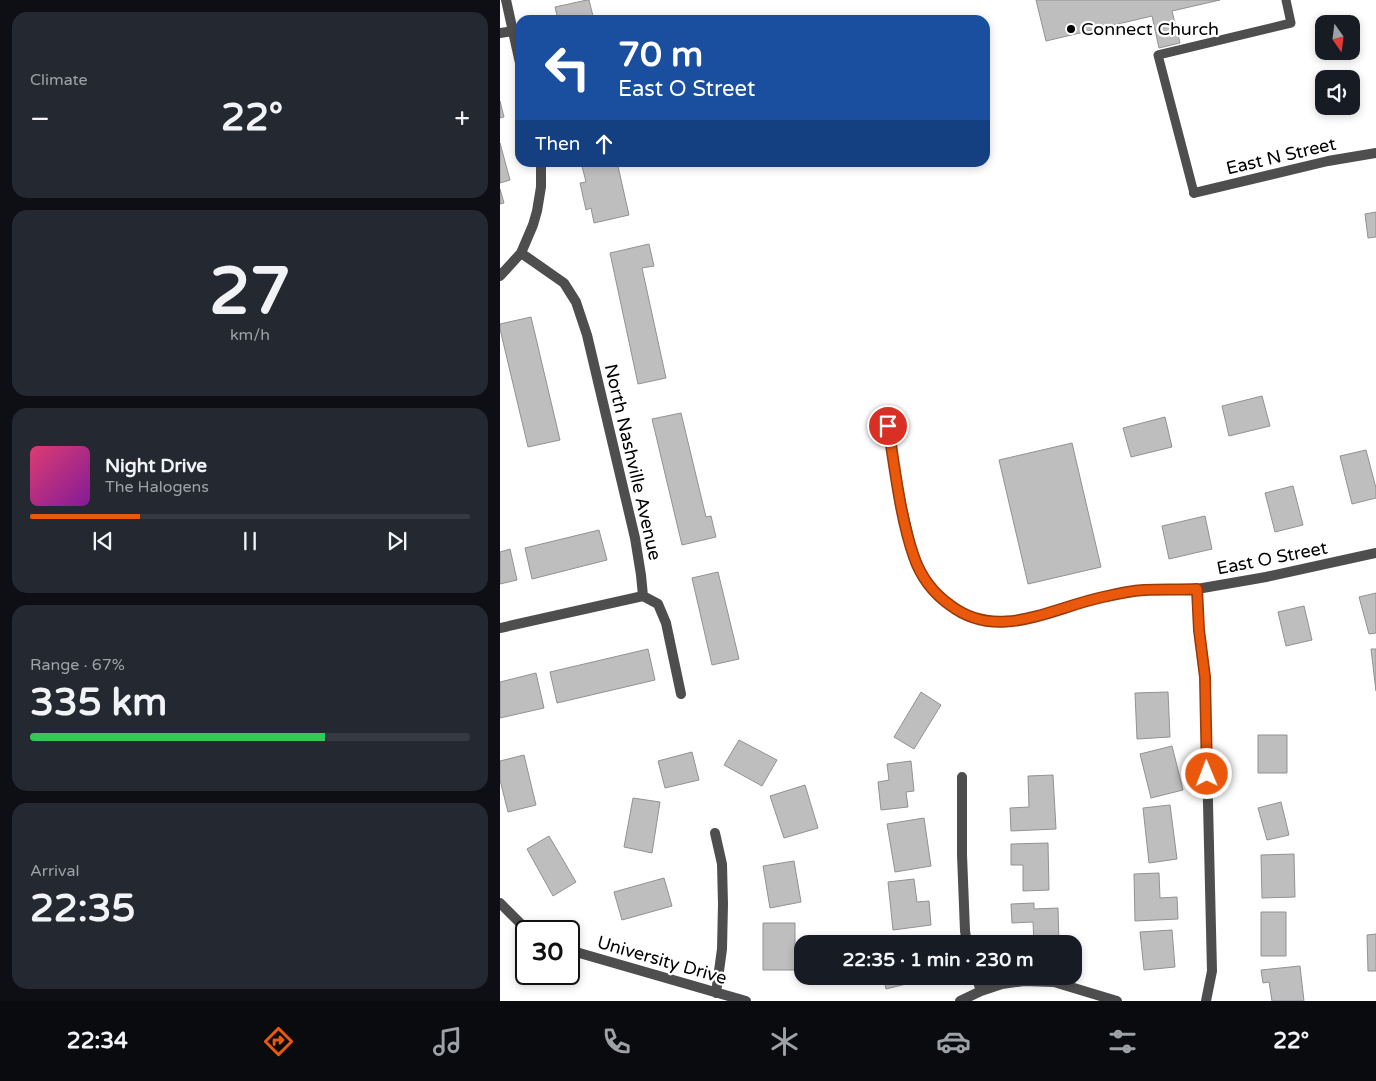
<!DOCTYPE html>
<html lang="en">
<head>
<meta charset="utf-8">
<style>
	body { margin:0; font-family:"Varela Round",sans-serif; background:#242831; color:#f1f3f6; height:100vh; display:flex; flex-direction:column; font-size:19px; white-space:nowrap }
	* { box-sizing:border-box; margin:0 }
	p { font-size:16px; color:#9ea1a6 }
	.icon { flex:none; width:28px; height:28px; fill:none; stroke:currentColor; stroke-width:2; stroke-linecap:round; stroke-linejoin:round }
	.map { position:relative; flex:1; overflow:hidden }
	.side { display:flex; flex-direction:column; gap:12px; padding:12px; background:#0d0f14; width:500px }
	.side>* { flex:none }
	.banner { position:absolute; left:15px; top:15px; width:475px; height:152px; border-radius:15px; box-shadow:0 2px 8px #0003; background:#1a4fa0; color:#fff; overflow:hidden }
	.needle { width:32px; rotate:166deg }
	.controls { position:absolute; left:815px; top:15px; display:grid; gap:10px }
	.controls a { display:grid; place-items:center; width:45px; height:45px; border-radius:10px; background:#171b24; box-shadow:0 2px 8px #0003; font-size:25px }
	.speed { position:absolute; left:15px; top:920px; display:flex; gap:10px; font-size:25px; font-weight:700; text-align:center }
	.speed>* { display:grid; place-content:center; width:65px; height:65px; border-radius:50%; background:#171b24; box-shadow:0 2px 8px #0003; line-height:1 }
	.speed .limit { border:2px solid #111; border-radius:8px; background:#fff; color:#111 }
	.pin { position:absolute; display:grid; place-items:center; width:42px; height:42px; color:#fff; margin:-21px; border:2px solid #fff; border-radius:50%; box-shadow:0 1px 5px #0007 }
	.me { position:absolute; width:55px; margin:-28px; rotate:359deg; stroke-linejoin:round; filter:drop-shadow(0 0 4px #0008) }
	.turn { display:flex; align-items:center; gap:18px; height:105px; padding:0 20px; font-size:22px }
	.turn .icon { width:65px; height:65px; stroke-width:2.5 }
	.turn b { display:block; font-size:35px; line-height:42px }
	.then { display:flex; align-items:center; height:48px; padding:0 20px; background:#0003; gap:10px; font-size:19px }
	.big { font-size:38px; font-weight:700; line-height:1.1 }
	.side .widget { flex:1; display:flex; flex-direction:column; justify-content:center; gap:8px; min-width:0; padding:0 18px; border-radius:15px; background:#242831 }
	.side .dial { align-items:center; gap:0 }
	.dial b { font-size:65px; line-height:1 }
	.song { display:flex; align-items:center; gap:15px }
	.cover { width:60px; height:60px; border-radius:8px; background:linear-gradient(135deg,hsl(340 70% 55%),hsl(290 70% 35%)) }
	.played { height:5px; border-radius:2px; background:linear-gradient(90deg,#ea580c 25%,#363941 25%) }
	.keys { display:flex; justify-content:space-around; direction:ltr }
	.heat { display:flex; justify-content:space-between; align-items:center; font-size:28px; direction:ltr }
	.charge { height:8px; border-radius:4px; background:linear-gradient(90deg,#34c759 67%,#363941 0) }
	.trip { position:absolute; left:294px; top:935px; width:288px; height:50px; border-radius:15px; background:#171b24; box-shadow:0 2px 8px #0003; font-weight:700; line-height:50px; text-align:center }
	.menu { display:flex; height:80px; justify-content:space-around; align-items:center; background:#090b0e; color:#9ea1a6 }
	.menu .icon { width:35px; height:35px }
	.menu .selected { color:#ea580c }
	.menu b { font-size:22px; color:#f1f3f6 }
	main { display:flex; flex:1; min-height:0 }
	.map>svg:first-child { display:block }
</style>
</head>
<body>
<main>
<section class="side">
<div class="widget"><p>Climate</p>
<div class="heat"><a>−</a><b class="big">22°</b><a>+</a></div>
</div>
<div class="widget dial"><b>27</b><p>km/h</p></div>
<div class="widget">
<div class="song"><i class="cover"></i><div><b>Night Drive</b><p>The Halogens</p></div></div>
<div class="played"></div>
<div class="keys"><svg class="icon" aria-label="previous" viewBox="0 0 24 24"><path d="M18 5L8 12l10 7zM5 5v14"/></svg><svg class="icon" aria-label="pause" viewBox="0 0 24 24"><path d="M8 5v14M16 5v14"/></svg><svg class="icon" aria-label="next" viewBox="0 0 24 24"><path d="M6 5l10 7-10 7zM19 5v14"/></svg></div>
</div>
<div class="widget"><p>Range · 67%</p><b class="big">335 km</b><div class="charge"></div></div>
<div class="widget"><p>Arrival</p><b class="big">22:35</b></div>
</section>
<div class="map">
<svg width="876" height="1001" viewBox="0 0 876 1001">
	<rect width="100%" height="100%" fill="#fff"/>
	<path fill="#bebebe" stroke="#929292" d="M87 0H89L94 20H58L55 7Z
		M536 0H720L672 11 680 43 659 48 652 16 546 41Z
		M0 101 4 117 0 118Z
		M0 143 10 180 0 183Z
		M101 162H117L129 215 94 223 91 208 86 210 80 183 86 182 82 166Z
		M0 189 4 203 0 204Z
		M876 212V237L868 238 865 214Z
		M149 244 154 266 142 268 166 378 138 384 110 253Z
		M31 317 60 440 28 447 0 329V324Z
		M762 396 770 426 729 436 722 406Z
		M181 413 206 517 211 516 216 537 182 545 152 419Z
		M665 417 672 447 631 457 623 428Z
		M572 443 601 567 528 584 499 460Z
		M866 450 876 488V498L852 504 840 456Z
		M793 486 803 525 775 532 765 493Z
		M705 516 712 549 669 559 662 526Z
		M99 530 107 560 32 579 25 548Z
		M10 549 17 580 0 584V552Z
		M218 572 239 659 212 665 192 578Z
		M876 593V633L869 634 859 597Z
		M804 606 812 640 786 646 778 612Z
		M148 649 155 680 57 703 50 672Z
		M871 649H876V691Z
		M36 673 44 708 0 718V682Z
		M421 692 441 705 414 749 394 737Z
		M668 692 670 737 637 739 635 693Z
		M758 735H787V773H758Z
		M239 740 277 760 262 786 224 765Z
		M672 746 683 790 651 798 640 754Z
		M192 752 199 780 165 788 158 761Z
		M24 755 36 805 8 812 0 780V761Z
		M411 761 414 791 406 792 408 807 381 810 378 782 389 780 387 764Z
		M553 775 556 829 511 831 510 808 529 807 528 776Z
		M305 785 318 828 284 838 270 796Z
		M133 798 160 802 152 853 124 847Z
		M781 802 789 835 767 840 758 808Z
		M670 805 677 859 649 863 643 808Z
		M424 818 431 866 395 872 387 824Z
		M49 836 76 882 53 896 27 849Z
		M548 843 549 890 523 891V865H511V844Z
		M794 854 795 897 762 898 761 855Z
		M294 861 301 902 270 908 263 866Z
		M659 873 660 898 677 897 678 919 635 921 634 874Z
		M164 878 172 906 122 920 114 892Z
		M414 879 417 902 429 901 431 925 393 930 388 882Z
		M534 903V909L558 908 559 944H534L533 922 512 923 511 904Z
		M761 912H786V956H761Z
		M263 923H295V970H263Z
		M672 930 675 967 644 970 640 932Z
		M876 934V971H868L867 935Z
		M800 966 804 1001H772L769 982 763 983 761 970Z
		M383 976H434V977L386 989Z"/>
	<g fill="none" stroke-linecap="round" stroke-linejoin="round">
		<path stroke="#4e4e4e" stroke-width="9" d="M694 193 658 55 791 23 786 0
			M388 426C393 459 398 491 406 523 410 543 415 563 426 580 444 610 479 626 514 621 535 619 555 609 576 604 598 597 620 594 643 590"/>
		<path stroke="#4e4e4e" stroke-width="10" d="M6 0 20 63
			M0 33 13 31
			M694 193 828 161 876 153
			M21 253 64 283 76 302 87 335 135 538 141 575 143 596 158 604 166 623 181 694
			M0 276 21 253 33 225 37 211 41 187V162
			M697 589 699 630 705 677 712 971 706 1001
			M643 590 697 589 766 577 876 553
			M0 628 143 596
			M462 777V855L465 931 467 944
			M215 833 222 864 223 904 222 949 216 993
			M0 903 23 926 30 931
			M69 950 246 1001
			M476 976 481 991
			M460 1001 481 991 502 984 524 981 554 982 617 1001"/>
	</g>
	<g fill="none" stroke-linecap="round" stroke-linejoin="round">
		<g stroke="#983908" stroke-width="12">
			<path id="route" d="M388 426C395 468 400 517 414 557 421 577 433 593 450 605 498 642 551 608 603 597 616 594 630 591 644 590 662 589 679 590 697 589L699 630 705 677 707 774"/>
		</g>
		<use href="#route" stroke="#ea580c" stroke-width="9"/>
	</g>
	<circle fill="#000" stroke="#fff" stroke-width="2" cx="571" cy="29" r="5"/>
	<g text-anchor="middle" dominant-baseline="central" stroke-width="4.5" stroke-linejoin="round" paint-order="stroke">
		<g font-size="18" fill="#000" stroke="#fff" text-anchor="start">
			<text x="581" y="29">Connect Church</text>
		</g>
		<g font-size="18" fill="#000" stroke="#fff">
			<text transform="translate(781 156) rotate(-13)">East N Street</text>
			<text transform="translate(133 462) rotate(77)">North Nashville Avenue</text>
			<text transform="translate(772 558) rotate(-11)">East O Street</text>
			<text transform="translate(162 960) rotate(16)">University Drive</text>
		</g>
	</g>
</svg>
<div class="controls">
<a><svg class="needle" viewBox="-14 -14 28 28"><path d="M0-13l5 13h-10z" fill="#e53935"/><path d="M0 13l5-13h-10z" fill="#9ea1a6"/></svg></a>
<a><svg class="icon" aria-label="sound" viewBox="0 0 24 24"><path d="M4 9h4l5-4v14l-5-4H4zM17 9q2 3 0 6"/></svg></a>
</div>
<div class="speed"><div class="limit">30</div></div>
<div class="pin" style="left:388px;top:426px;background:#d93025"><svg class="icon" aria-label="arrive" viewBox="0 0 24 24"><path d="M6 21V4h12l-3 4 3 4H6"/></svg></div>
<svg class="me" style="left:707px;top:774px" viewBox="-20 -20 40 40"><circle r="17" fill="#ea580c" stroke="#fff" stroke-width="3"/><path d="M0-11L8 9 0 5-8 9z" fill="#fff"/></svg>
<div class="trip">22:35 · 1 min · 230 m</div>
<div class="banner">
<div class="turn"><svg class="icon" aria-label="left" viewBox="0 0 24 24"><path d="M17 20v-9H6M10 6l-5 5 5 5"/></svg><div><b>70 m</b>East O Street</div></div>
<div class="then">Then<svg class="icon" aria-label="ahead" viewBox="0 0 24 24"><path d="M12 20V5M6 11l6-6 6 6"/></svg></div>
</div>
</div>
</main>
<nav class="menu">
<b>22:34</b>
<svg class="icon selected" aria-label="directions" viewBox="0 0 24 24"><path d="M12 3l9 9-9 9-9-9zM9 14v-3h6M13 9l2 2-2 2"/></svg>
<svg class="icon" aria-label="music" viewBox="0 0 24 24"><path d="M9 18V5l10-2v13"/><circle cx="6" cy="18" r="3"/><circle cx="16" cy="16" r="3"/></svg>
<svg class="icon" aria-label="phone" viewBox="0 0 24 24"><path d="M5 4h4l2 5-3 2q2 4 5 5l2-3 5 2v4C11 20 4 13 5 4z"/></svg>
<svg class="icon" aria-label="climate" viewBox="0 0 24 24"><path d="M12 3v18M4 7l16 10M4 17L20 7"/></svg>
<svg class="icon" aria-label="car" viewBox="0 0 24 24"><path d="M5 17H2v-5l4-1 3-4h7l3 4 3 1v5h-3M9 17h6M6 11h13"/><circle cx="7" cy="17" r="2"/><circle cx="17" cy="17" r="2"/></svg>
<svg class="icon" aria-label="filters" viewBox="0 0 24 24"><path d="M4 7h16M4 17h16"/><circle cx="9" cy="7" r="2"/><circle cx="15" cy="17" r="2"/></svg>
<b>22°</b>
</nav>
</body>
</html>
